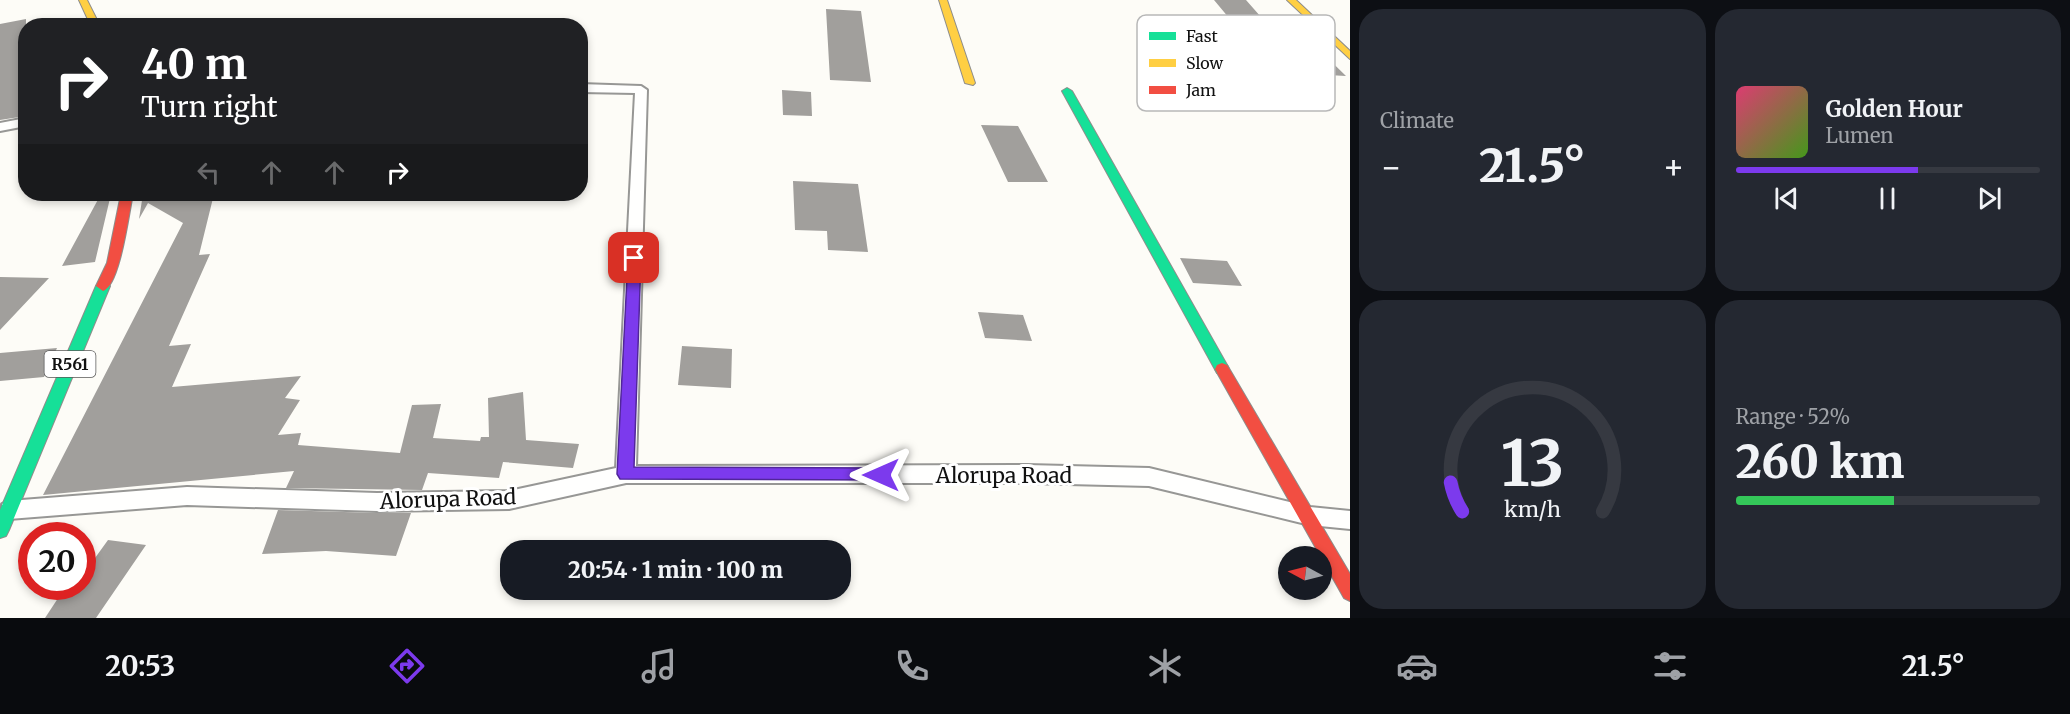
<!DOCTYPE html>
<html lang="en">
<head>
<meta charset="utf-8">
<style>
	body { margin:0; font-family:Merriweather,serif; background:#242831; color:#f1f3f6; height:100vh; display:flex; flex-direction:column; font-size:22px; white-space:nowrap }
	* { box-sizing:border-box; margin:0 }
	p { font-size:20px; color:#9ea1a6 }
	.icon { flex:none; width:33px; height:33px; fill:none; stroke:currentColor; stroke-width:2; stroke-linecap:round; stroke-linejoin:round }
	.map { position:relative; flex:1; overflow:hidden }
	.sheet { display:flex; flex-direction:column; gap:9px; padding:9px; background:#0d0f14; width:720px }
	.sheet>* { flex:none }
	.guide { position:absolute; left:18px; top:18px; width:570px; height:183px; border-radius:24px; box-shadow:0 3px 9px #0003; background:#202124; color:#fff; overflow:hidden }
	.needle { width:39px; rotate:277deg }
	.tools { position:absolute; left:1278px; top:546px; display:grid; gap:12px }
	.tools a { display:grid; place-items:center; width:54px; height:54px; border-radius:50%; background:#171b24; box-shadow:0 3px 9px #0003; font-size:30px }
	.speed { position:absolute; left:18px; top:522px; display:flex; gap:12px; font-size:30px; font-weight:700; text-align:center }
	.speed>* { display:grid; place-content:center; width:78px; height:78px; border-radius:50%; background:#171b24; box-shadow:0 3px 9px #0003; line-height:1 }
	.speed .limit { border:9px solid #d22; background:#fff; color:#111 }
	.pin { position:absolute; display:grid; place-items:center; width:51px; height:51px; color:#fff; margin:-26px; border-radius:12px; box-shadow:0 3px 9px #0006 }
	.me { position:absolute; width:66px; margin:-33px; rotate:270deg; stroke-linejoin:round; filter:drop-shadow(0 0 4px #0008) }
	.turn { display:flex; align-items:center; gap:21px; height:126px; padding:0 24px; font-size:27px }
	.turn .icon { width:78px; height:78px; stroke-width:2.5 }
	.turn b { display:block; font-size:42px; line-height:51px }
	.lanes { display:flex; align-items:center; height:57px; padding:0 24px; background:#0003; justify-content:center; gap:30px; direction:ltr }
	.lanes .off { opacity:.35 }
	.big { font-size:45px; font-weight:800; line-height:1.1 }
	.sheet .tile { flex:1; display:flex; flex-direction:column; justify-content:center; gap:9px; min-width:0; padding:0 21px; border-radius:24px; background:#242831 }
	.sheet .dial { align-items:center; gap:0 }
	.dial svg { height:156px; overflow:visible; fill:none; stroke:#363941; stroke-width:7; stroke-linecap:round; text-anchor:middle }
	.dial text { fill:#f1f3f6; stroke:none }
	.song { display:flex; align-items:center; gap:18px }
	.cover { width:72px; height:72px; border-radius:9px; background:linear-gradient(135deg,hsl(340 70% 55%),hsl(100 70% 35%)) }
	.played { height:6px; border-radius:3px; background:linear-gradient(90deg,#7c3aed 60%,#363941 60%) }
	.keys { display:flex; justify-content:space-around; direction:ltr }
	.heat { display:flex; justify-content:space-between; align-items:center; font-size:33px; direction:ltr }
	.charge { height:9px; border-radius:4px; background:linear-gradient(90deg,#34c759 52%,#363941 0) }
	.sheet .tiles { flex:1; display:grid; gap:9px; grid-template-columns:repeat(2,1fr) }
	.trip { position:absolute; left:500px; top:540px; width:351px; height:60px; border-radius:24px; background:#171b24; box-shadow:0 3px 9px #0003; font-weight:800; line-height:60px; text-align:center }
	.tab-bar { display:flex; height:96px; justify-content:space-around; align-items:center; background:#090b0e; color:#9ea1a6 }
	.tab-bar .icon { width:42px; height:42px }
	.tab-bar .selected { color:#7c3aed }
	.tab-bar b { font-size:27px; color:#f1f3f6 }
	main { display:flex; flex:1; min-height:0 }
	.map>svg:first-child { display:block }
</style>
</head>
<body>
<main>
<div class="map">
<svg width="1350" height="618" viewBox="0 0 1350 618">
	<rect width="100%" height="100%" fill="#fdfcf7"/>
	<path fill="#a19f9c" d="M1214 0H1246L1275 33 1303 34 1346 76 1274 72Z
		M826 9 861 11 871 82 830 80Z
		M26 19V116L0 120V24Z
		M782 90 811 92 812 116 783 115Z
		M981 125 1018 126 1048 182H1008Z
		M793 181 858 184 868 252 828 250 827 231 795 230Z
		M101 194H111L95 262 62 266Z
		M143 194H214L199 255 210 254 169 346 191 344 172 387 301 376 285 398 300 400 278 435 301 433 298 445 400 453 412 405 441 404 433 438 480 441 481 437H489L488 398 523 392 526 440 579 444 573 468 503 462 499 478 428 473 422 490 286 488 294 471 43 495 183 223 148 203 139 219Z
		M1180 258 1227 261 1242 286 1193 283Z
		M0 277 49 278 0 330Z
		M978 312 1023 315 1032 341 985 338Z
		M682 346 732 349 731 388 678 385Z
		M57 348 44 377 0 381V353Z
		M278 510 377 513H411L396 556 326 551 262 554Z
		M108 540 146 545 96 618H45L66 586H82V576Z"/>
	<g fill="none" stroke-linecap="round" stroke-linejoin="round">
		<g stroke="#979795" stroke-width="4">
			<path id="lane" d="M580 84 641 86 647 90 636 466 1027 465 1149 468 1310 507 1350 511V529L1310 525 1149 486 1027 483H626L509 509 377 511 187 505 9 519 2 516V504L9 501 187 487 377 493 509 491 616 468 635 93 580 92Z
				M26 118V126L0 131V123Z"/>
		</g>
		<g stroke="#8e8d8b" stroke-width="2">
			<path id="fast" d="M1067 88 1072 91 1227 365 1229 369 1227 373H1217L1062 91Z
				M103 281 110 286 9 530 6 536 0 538V510L96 286Z"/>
		</g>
		<g stroke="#8e8d8b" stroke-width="2">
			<path id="slow" d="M79 0H87L100 26H91Z
				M939 0H947L975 83 973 85 965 83Z
				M1287 0H1296L1350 51V59Z"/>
		</g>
		<g stroke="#8e8d8b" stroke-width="2">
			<path id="jam" d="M121 194H133C129 212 120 286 103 291L96 286 107 263Z
				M1222 363 1227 365 1350 574V601L1344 598 1215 369 1217 365Z"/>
		</g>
		<use href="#lane" fill="#fffffe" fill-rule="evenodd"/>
		<use href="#fast" fill="#16e098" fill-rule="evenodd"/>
		<use href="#slow" fill="#ffcf43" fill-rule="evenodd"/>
		<use href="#jam" fill="#f24e42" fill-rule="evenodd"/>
	</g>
	<path fill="#7c3aed" stroke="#51269a" stroke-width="1.5" d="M634 254 641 258 634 467 881 468 887 470 889 475 887 480 620 479 617 474 628 258Z"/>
	<g text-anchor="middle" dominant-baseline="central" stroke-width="6" stroke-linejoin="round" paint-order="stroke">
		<rect fill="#fff" stroke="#585858" stroke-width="1.5" x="44.5" y="351" width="51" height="26" rx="4.5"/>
		<g font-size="16" font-weight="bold" fill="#111">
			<text x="70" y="364">R561</text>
		</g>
		<g font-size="21" fill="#111" stroke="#fff">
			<text x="1004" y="475">Alorupa Road</text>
			<text transform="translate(448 499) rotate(-2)">Alorupa Road</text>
		</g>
	</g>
	<rect x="1137" y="15" width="198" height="96" rx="9" fill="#fff" stroke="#b8b8b8" stroke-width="1.5"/>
	<rect x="1149" y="32" width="27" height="8" fill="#16e098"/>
	<rect x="1149" y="59" width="27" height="8" fill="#ffcf43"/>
	<rect x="1149" y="86" width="27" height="8" fill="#f24e42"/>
	<g font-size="16" fill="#111">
		<text x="1186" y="42">Fast</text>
		<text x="1186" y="69">Slow</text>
		<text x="1186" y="96">Jam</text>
	</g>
</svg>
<div class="tools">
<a><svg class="needle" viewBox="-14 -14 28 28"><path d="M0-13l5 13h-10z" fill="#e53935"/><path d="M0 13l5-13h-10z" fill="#9ea1a6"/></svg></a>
</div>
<div class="speed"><div class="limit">20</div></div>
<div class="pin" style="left:634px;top:258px;background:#d93025"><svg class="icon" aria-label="arrive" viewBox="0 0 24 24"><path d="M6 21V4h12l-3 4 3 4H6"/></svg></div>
<svg class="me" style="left:881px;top:475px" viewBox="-20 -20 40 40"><path d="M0-17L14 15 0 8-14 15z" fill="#7c3aed" stroke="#fff" stroke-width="4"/></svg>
<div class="trip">20:54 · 1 min · 100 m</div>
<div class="guide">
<div class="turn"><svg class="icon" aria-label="right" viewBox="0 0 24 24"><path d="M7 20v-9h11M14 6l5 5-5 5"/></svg><div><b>40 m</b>Turn right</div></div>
<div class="lanes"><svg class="icon off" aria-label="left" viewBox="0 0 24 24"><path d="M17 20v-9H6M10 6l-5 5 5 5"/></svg><svg class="icon off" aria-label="ahead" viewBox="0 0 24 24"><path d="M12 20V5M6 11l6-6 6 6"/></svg><svg class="icon off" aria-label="ahead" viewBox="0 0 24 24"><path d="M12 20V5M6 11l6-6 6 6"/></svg><svg class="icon" aria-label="right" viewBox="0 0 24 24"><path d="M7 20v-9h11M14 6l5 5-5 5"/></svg></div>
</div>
</div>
<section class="sheet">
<div class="tiles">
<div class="tile"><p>Climate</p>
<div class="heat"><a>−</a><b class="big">21.5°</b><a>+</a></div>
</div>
<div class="tile">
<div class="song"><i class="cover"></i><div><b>Golden Hour</b><p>Lumen</p></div></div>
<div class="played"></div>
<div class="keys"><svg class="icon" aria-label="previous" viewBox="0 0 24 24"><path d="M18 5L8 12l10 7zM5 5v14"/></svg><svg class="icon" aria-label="pause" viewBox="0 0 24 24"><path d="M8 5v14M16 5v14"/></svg><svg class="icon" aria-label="next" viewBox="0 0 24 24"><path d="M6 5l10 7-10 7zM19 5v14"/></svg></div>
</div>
<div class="tile dial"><svg viewBox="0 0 100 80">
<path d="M14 69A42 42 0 1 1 86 69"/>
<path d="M14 69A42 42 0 0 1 8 54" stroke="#7c3aed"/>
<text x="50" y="56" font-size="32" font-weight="700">13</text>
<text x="50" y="72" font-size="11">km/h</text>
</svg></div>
<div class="tile"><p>Range · 52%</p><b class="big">260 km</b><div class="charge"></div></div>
</div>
</section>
</main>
<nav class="tab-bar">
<b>20:53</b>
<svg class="icon selected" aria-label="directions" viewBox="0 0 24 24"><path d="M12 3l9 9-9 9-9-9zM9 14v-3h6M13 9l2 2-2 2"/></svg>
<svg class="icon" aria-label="music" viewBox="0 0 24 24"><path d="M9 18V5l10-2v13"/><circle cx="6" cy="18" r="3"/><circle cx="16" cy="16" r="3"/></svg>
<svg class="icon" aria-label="phone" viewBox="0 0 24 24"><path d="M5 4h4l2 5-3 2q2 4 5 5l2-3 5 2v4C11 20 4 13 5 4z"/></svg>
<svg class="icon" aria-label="climate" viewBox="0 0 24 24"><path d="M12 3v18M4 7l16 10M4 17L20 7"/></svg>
<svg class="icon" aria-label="car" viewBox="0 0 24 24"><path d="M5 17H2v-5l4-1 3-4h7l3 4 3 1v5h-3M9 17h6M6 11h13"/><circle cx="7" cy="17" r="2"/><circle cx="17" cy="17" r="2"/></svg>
<svg class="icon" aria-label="filters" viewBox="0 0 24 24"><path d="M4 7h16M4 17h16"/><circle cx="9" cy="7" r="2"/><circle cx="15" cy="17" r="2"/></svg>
<b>21.5°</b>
</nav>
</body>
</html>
